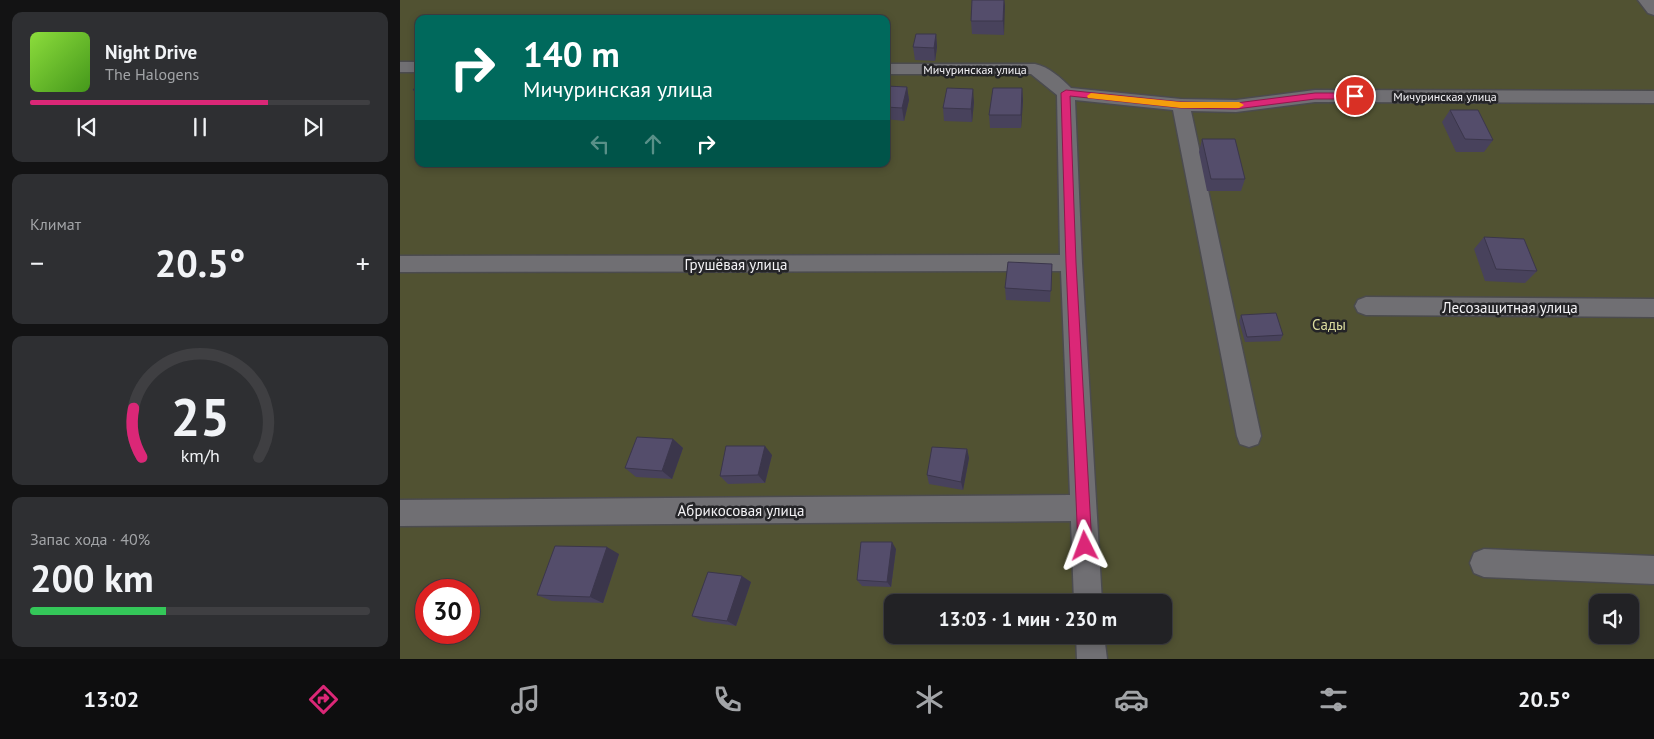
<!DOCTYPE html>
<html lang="ru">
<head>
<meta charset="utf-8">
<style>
	body { margin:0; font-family:"PT Sans",sans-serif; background:#2e2f32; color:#f1f3f6; height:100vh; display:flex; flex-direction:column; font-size:19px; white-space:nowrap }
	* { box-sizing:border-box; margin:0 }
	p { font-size:16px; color:#a2a4a7 }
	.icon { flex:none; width:28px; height:28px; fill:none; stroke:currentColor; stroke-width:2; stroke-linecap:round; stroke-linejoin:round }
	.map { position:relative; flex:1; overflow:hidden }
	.side { display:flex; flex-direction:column; gap:12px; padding:12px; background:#131314; width:400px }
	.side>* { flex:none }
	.banner { position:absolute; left:15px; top:15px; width:475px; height:152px; border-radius:10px; box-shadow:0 2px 8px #0003,0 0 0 1px #3f3f42; background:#00695c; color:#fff; overflow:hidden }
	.fabs { position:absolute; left:1189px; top:594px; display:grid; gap:10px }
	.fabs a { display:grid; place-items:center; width:50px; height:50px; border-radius:10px; background:#222225; box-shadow:0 2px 8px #0003,0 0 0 1px #3f3f42; font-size:25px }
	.speed { position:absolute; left:15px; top:579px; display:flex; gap:10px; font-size:25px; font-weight:700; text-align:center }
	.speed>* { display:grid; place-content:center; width:65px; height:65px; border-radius:50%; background:#222225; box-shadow:0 2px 8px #0003,0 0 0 1px #3f3f42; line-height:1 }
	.speed .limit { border:8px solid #d22; background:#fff; color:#111 }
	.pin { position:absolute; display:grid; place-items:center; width:42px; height:42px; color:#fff; margin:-21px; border:2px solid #fff; border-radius:50%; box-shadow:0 1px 5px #0007 }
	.me { position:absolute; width:55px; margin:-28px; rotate:357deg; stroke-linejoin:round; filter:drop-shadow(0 0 4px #0008) }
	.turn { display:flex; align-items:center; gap:18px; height:105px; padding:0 25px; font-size:22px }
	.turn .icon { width:65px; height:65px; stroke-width:2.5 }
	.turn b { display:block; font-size:35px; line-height:42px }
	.lanes { display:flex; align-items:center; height:48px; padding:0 25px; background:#0003; justify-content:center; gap:25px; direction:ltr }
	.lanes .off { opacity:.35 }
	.big { font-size:38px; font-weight:700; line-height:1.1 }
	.side .tile { flex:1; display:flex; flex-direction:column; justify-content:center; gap:8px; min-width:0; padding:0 18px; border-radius:10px; background:#2e2f32 }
	.side .dial { align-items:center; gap:0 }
	.dial svg { height:130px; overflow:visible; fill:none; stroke:#3f3f42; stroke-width:7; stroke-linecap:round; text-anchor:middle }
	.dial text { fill:#f1f3f6; stroke:none }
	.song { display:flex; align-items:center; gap:15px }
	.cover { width:60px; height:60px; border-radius:8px; background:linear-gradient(135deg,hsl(90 70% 55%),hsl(100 70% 35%)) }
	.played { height:5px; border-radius:2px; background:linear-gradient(90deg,#db2777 70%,#3f3f42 70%) }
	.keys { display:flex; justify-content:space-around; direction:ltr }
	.heat { display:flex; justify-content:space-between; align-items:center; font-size:28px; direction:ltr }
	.charge { height:8px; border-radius:4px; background:linear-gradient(90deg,#34c759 40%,#3f3f42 0) }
	.trip { position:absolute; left:484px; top:594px; width:288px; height:50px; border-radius:10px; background:#222225; box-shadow:0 2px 8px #0003,0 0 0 1px #3f3f42; font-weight:700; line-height:50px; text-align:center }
	.tab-bar { display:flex; height:80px; justify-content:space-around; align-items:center; background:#0e0e0f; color:#a2a4a7 }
	.tab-bar .icon { width:35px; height:35px }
	.tab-bar .active { color:#db2777 }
	.tab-bar b { font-size:22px; color:#f1f3f6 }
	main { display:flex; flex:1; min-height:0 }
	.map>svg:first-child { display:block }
</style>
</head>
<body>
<main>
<section class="side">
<div class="tile">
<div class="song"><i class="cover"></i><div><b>Night Drive</b><p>The Halogens</p></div></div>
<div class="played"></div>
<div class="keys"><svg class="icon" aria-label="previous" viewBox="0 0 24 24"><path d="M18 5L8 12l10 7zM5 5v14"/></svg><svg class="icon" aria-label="pause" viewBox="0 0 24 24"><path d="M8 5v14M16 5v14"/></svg><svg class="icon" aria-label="next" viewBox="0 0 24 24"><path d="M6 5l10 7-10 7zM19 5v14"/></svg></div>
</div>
<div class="tile"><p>Климат</p>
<div class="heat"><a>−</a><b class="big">20.5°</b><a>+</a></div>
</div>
<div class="tile dial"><svg viewBox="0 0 100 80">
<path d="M14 69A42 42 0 1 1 86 69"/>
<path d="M14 69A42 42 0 0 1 9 39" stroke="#db2777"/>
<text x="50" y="56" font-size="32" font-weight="700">25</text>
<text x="50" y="72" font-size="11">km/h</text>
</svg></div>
<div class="tile"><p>Запас хода · 40%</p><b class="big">200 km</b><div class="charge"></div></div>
</section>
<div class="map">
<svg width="1254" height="659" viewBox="0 0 1254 659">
	<rect width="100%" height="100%" fill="#2e2d31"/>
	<path fill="#515232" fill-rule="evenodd" d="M0 0H1254V659H0ZM19 19H486V164H19ZM26 590H69V632H26ZM492 602H762V635H492ZM1198 602H1230V635H1198Z"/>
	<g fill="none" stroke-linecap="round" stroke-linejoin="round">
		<g stroke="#4b4b4e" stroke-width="3">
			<path id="street" d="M1238 0H1254V15L1248 13Z
				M0 62H19V72H0Z
				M486 64H635C649 67 661 78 671 88L781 99 836 100 915 90 1254 91V103L915 102 836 112 791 111 861 436 858 444 849 447 840 444 837 436 773 110 675 100 682 263 702 602H674L671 521 0 526V500L670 495 661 271 0 272V256L660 255 657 95 631 74H486Z
				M966 297 1254 299V317L966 315 958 312 955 306 958 300Z
				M1084 549 1254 556V584L1084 577 1074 573 1070 563 1074 553Z
				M676 635H704L707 659H677Z"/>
		</g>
		<use href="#street" fill="#706f73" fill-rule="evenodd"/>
	</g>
	<path fill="#48425c" d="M572 0H604V35L572 34 571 21Z
		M536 34 537 47 535 61 515 60 513 47Z
		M19 83V96L13 90Z
		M486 86 507 87 509 100 504 121 486 119Z
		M622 88 623 101 621 128H590L589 115Z
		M574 102 572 122 544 121 543 108Z
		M1050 110 1093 140 1084 152H1056L1042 122Z
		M802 139 845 179 841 191H807L799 152Z
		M1084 237 1137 271 1125 283 1085 281 1074 249Z
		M652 264 650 302 606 300 605 288Z
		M841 315 883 335 880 341 845 342 839 321Z
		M273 439 283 448 272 479 236 477 225 468Z
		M567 449 569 458 563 490 529 484 527 475Z
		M372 455 365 483 328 484 320 476Z
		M496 549 491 587 462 586 457 580Z
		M219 554 203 603 152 601 137 595Z
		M351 582 336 626 302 621 292 616Z"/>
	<path fill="#3b364b" d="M604 0 605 5 604 35 603 21Z
		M536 34 537 47 535 61 534 48Z
		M507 87 509 100 504 121 502 108Z
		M622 88 623 101 621 128V115Z
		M573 89 574 102 572 122 571 109Z
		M273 439 283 448 272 479 262 471Z
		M365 446 372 455 365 483 358 475Z
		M567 449 569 458 563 490 561 482Z
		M492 542 496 549 491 587 487 582Z
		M207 547 219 554 203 603 190 597Z
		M342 576 351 582 336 626 327 621Z"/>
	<path fill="#544d6b" stroke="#3b364b" d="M572 0H604L603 21H571Z
		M516 34H536L534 48 513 47Z
		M19 83V90H13Z
		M486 86 507 87 502 108 486 107Z
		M547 88 573 89 571 109 543 108Z
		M593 88H622L621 115H589Z
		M1050 110H1078L1093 140 1065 139Z
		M802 139H835L845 179H811Z
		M1084 237 1124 239 1137 271 1096 269Z
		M608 262 652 264 651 291 605 288Z
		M876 313 883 335 847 337 841 315Z
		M237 437 273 439 262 471 225 468Z
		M326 446H365L358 475 320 476Z
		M532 447 567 449 561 482 527 475Z
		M461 542H492L487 582 457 580Z
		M155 546 207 547 190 597 137 595Z
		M308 572 342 576 327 621 292 616Z"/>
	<path fill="#db2777" stroke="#8e194d" d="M666 90 781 102 836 103 915 93H955L959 96 955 99H915L836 109 781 108 670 96 676 263 692 546 690 550 685 552 680 550 678 546 666 263 661 93Z"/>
	<path fill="#f59e0b" d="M691 93 781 102H839L844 105 839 108H781L688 98 687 96Z"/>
	<g text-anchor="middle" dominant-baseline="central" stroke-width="5" stroke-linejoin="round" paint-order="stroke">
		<g font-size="12" fill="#f4f3f6" stroke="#242427">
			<text x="575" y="69">Мичуринская улица</text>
			<text x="1045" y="96">Мичуринская улица</text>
		</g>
		<g font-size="15" fill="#f4f3f6" stroke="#242427">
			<text x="336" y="264">Грушёвая улица</text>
			<text x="1110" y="307">Лесозащитная улица</text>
			<text x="341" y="510">Абрикосовая улица</text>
		</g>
		<g font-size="15" fill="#dadb9e" stroke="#242427">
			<text x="929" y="324">Сады</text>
		</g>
	</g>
</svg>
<div class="fabs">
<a><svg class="icon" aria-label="sound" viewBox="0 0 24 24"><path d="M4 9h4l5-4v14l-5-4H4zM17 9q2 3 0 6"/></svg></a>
</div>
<div class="speed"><div class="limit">30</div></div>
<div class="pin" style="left:955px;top:96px;background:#d93025"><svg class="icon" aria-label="arrive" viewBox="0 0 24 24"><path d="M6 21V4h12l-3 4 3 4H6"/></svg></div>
<svg class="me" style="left:685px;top:546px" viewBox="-20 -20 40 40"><path d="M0-17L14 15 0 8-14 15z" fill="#db2777" stroke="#fff" stroke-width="4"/></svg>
<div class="trip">13:03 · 1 мин · 230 m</div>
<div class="banner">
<div class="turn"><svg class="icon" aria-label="right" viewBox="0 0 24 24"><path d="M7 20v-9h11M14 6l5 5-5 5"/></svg><div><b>140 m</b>Мичуринская улица</div></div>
<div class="lanes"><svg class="icon off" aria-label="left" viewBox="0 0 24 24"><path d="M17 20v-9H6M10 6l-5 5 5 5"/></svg><svg class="icon off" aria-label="ahead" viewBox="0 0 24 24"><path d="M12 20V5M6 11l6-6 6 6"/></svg><svg class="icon" aria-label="right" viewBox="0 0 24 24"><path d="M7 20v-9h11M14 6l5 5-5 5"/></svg></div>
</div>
</div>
</main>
<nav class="tab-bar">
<b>13:02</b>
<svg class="icon active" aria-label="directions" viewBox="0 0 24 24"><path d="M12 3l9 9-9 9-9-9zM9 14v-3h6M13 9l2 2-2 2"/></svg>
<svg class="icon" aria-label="music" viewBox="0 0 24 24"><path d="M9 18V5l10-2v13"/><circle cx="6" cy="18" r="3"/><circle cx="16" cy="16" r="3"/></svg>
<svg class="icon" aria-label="phone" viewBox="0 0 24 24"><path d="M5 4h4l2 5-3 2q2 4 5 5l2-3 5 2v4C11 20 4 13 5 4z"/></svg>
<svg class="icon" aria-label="climate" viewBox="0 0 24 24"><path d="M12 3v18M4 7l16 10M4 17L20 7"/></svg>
<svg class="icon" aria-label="car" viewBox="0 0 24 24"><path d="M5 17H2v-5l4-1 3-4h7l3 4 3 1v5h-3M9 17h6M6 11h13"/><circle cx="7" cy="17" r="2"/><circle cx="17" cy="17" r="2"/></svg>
<svg class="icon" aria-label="filters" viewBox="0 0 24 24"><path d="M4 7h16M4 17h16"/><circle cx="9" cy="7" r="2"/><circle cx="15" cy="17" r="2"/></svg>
<b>20.5°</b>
</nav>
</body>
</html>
